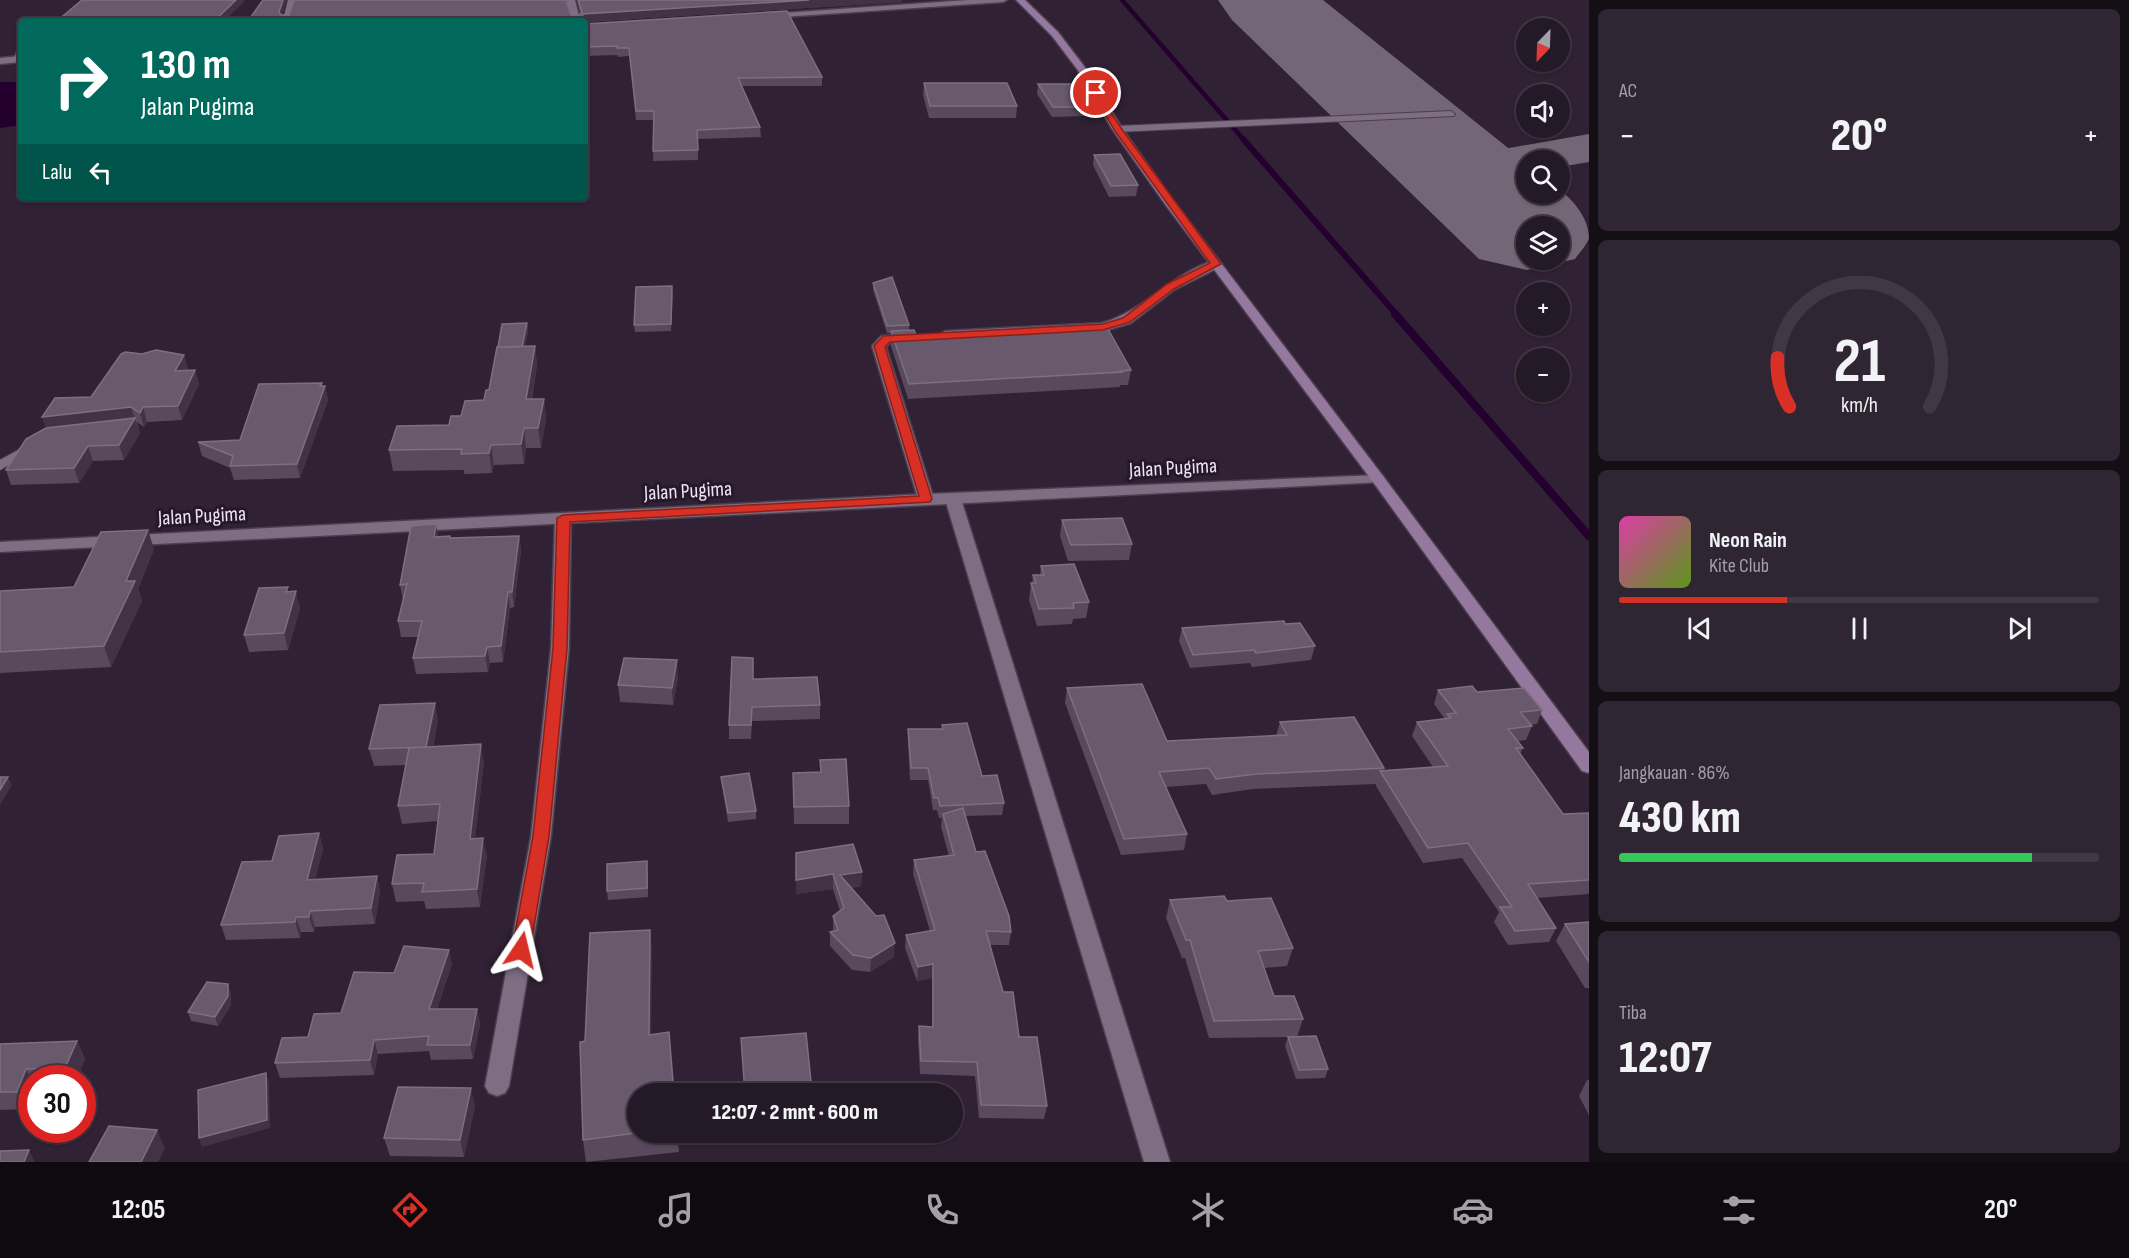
<!DOCTYPE html>
<html lang="id">
<head>
<meta charset="utf-8">
<style>
	body { margin:0; font-family:"Sofia Sans Condensed",sans-serif; background:#302633; color:#f1f3f6; height:100vh; display:flex; flex-direction:column; font-size:22px; white-space:nowrap }
	* { box-sizing:border-box; margin:0 }
	p { font-size:20px; color:#a3a0a7 }
	.icon { flex:none; width:33px; height:33px; fill:none; stroke:currentColor; stroke-width:2; stroke-linecap:round; stroke-linejoin:round }
	.map { position:relative; flex:1; overflow:hidden }
	.side { display:flex; flex-direction:column; gap:9px; padding:9px; background:#140e15; width:540px }
	.side>* { flex:none }
	.guide { position:absolute; left:18px; top:18px; width:570px; height:183px; border-radius:6px; box-shadow:0 2px 4px #0004,0 0 0 2px #413844; background:#00695c; color:#fff; overflow:hidden }
	.needle { width:39px; rotate:203deg }
	.fabs { position:absolute; left:1516px; top:18px; display:grid; gap:12px }
	.fabs a { display:grid; place-items:center; width:54px; height:54px; border-radius:50%; background:#241927; box-shadow:0 2px 4px #0004,0 0 0 2px #413844; font-size:30px }
	.speed { position:absolute; left:18px; top:1065px; display:flex; gap:12px; font-size:30px; font-weight:700; text-align:center }
	.speed>* { display:grid; place-content:center; width:78px; height:78px; border-radius:50%; background:#241927; box-shadow:0 2px 4px #0004,0 0 0 2px #413844; line-height:1 }
	.speed .limit { border:9px solid #d22; background:#fff; color:#111 }
	.pin { position:absolute; display:grid; place-items:center; width:51px; height:51px; color:#fff; margin:-26px; border:3px solid #fff; border-radius:50%; box-shadow:0 2px 6px #0007 }
	.me { position:absolute; width:66px; margin:-33px; rotate:10deg; stroke-linejoin:round; filter:drop-shadow(0 0 4px #0008) }
	.turn { display:flex; align-items:center; gap:21px; height:126px; padding:0 24px; font-size:27px }
	.turn .icon { width:78px; height:78px; stroke-width:2.5 }
	.turn b { display:block; font-size:42px; line-height:51px }
	.then { display:flex; align-items:center; height:57px; padding:0 24px; background:#0003; gap:12px; font-size:22px }
	.big { font-size:45px; font-weight:800; line-height:1.1 }
	.side .tile { flex:1; display:flex; flex-direction:column; justify-content:center; gap:9px; min-width:0; padding:0 21px; border-radius:9px; background:#302633 }
	.side .dial { align-items:center; gap:0 }
	.dial svg { height:156px; overflow:visible; fill:none; stroke:#413844; stroke-width:7; stroke-linecap:round; text-anchor:middle }
	.dial text { fill:#f1f3f6; stroke:none }
	.song { display:flex; align-items:center; gap:18px }
	.cover { width:72px; height:72px; border-radius:9px; background:linear-gradient(135deg,hsl(320 70% 55%),hsl(90 70% 35%)) }
	.played { height:6px; border-radius:3px; background:linear-gradient(90deg,#d93025 35%,#413844 35%) }
	.keys { display:flex; justify-content:space-around; direction:ltr }
	.heat { display:flex; justify-content:space-between; align-items:center; font-size:33px; direction:ltr }
	.charge { height:9px; border-radius:4px; background:linear-gradient(90deg,#34c759 86%,#413844 0) }
	.trip { position:absolute; left:627px; top:1083px; width:336px; height:60px; border-radius:30px; background:#241927; box-shadow:0 2px 4px #0004,0 0 0 2px #413844; font-weight:800; line-height:60px; text-align:center }
	.tab-bar { display:flex; height:96px; justify-content:space-around; align-items:center; background:#0e0a10; color:#a3a0a7 }
	.tab-bar .icon { width:42px; height:42px }
	.tab-bar .current { color:#d93025 }
	.tab-bar b { font-size:27px; color:#f1f3f6 }
	main { display:flex; flex:1; min-height:0 }
	.map>svg:first-child { display:block }
</style>
</head>
<body>
<main>
<div class="map">
<svg width="1589" height="1162" viewBox="0 0 1589 1162">
	<rect width="100%" height="100%" fill="#302134"/>
	<path fill="#23002d" d="M0 82H21V125L0 128Z"/>
	<g fill="none" stroke-linecap="round" stroke-linejoin="round">
		<path stroke="#23002d" stroke-width="4.5" d="M1122 0 1244 140"/>
		<path stroke="#23002d" stroke-width="6" d="M1243 139 1397 315"/>
		<path stroke="#23002d" stroke-width="8" d="M1395 314 1589 536"/>
		<path fill="#736676" fill-rule="evenodd" d="M1589 134V162L1560 167V160H1527V173L1509 176 1492 171 1485 161 1492 151Z"/>
		<path fill="#736676" fill-rule="evenodd" d="M1218 0H1323L1527 163V194H1560V190C1573 200 1589 218 1589 238 1587 245 1579 253 1575 259L1527 270 1479 259 1232 20ZM1527 226H1560V260H1527Z"/>
		<g stroke="#4b3e4e" stroke-width="2">
			<path id="service" d="M288 0H296L291 21H283Z
				M37 17H40L44 19 35 21Z
				M18 48H21L19 61H13Z
				M1451 111 1455 114 1454 116 1117 132 1113 129 1117 126Z
				M31 443 38 447 36 450 0 470V460Z"/>
		</g>
		<g stroke="#4b3e4e" stroke-width="3">
			<path id="minor" d="M567 0H575L580 21H572Z
				M968 0H1007L1003 2 768 18 764 16 768 14Z
				M21 56V62L0 64V58Z
				M1216 260 1222 264 1220 267 1174 290 1131 323 1108 330 945 339 939 335 945 331 1102 323C1144 311 1173 272 1216 260Z
				M913 333 919 337 918 340 890 343 886 347 934 499 926 504 918 499 872 346 881 336Z
				M953 494 961 499 1170 1162H1144L945 499Z
				M563 513 571 518 569 648 551 836 509 1086 505 1093 497 1096 489 1093 485 1086 531 836 551 648 555 518Z"/>
		</g>
		<g stroke="#4b3e4e" stroke-width="3">
			<path id="tertiary" d="M1378 475 1383 476 1385 479 1383 482 0 552V542L926 494Z"/>
		</g>
		<g stroke="#4b3e4e" stroke-width="3">
			<path id="secondary" d="M1016 0H1025L1058 32 1084 66 1122 128 1173 200 1383 476 1589 752V773L1582 771 1373 482 1165 204 1112 129 1077 69 1052 36Z"/>
		</g>
		<use href="#service" fill="#7e6d83" fill-rule="evenodd"/>
		<use href="#minor" fill="#7e6d83" fill-rule="evenodd"/>
		<use href="#tertiary" fill="#7e6d83" fill-rule="evenodd"/>
		<use href="#secondary" fill="#95789e" fill-rule="evenodd"/>
	</g>
	<path fill="#58495c" d="M286 0 282 15H579L580 14 577 0H905H902V2L585 22V21H248Z
		M585 24 822 77V86H742L760 127 761 137 698 139V160L653 161 654 120H636L629 56 618 57 617 55 585 56Z
		M924 83 1017 106 1016 118H929L923 95Z
		M1038 84 1087 107 1086 116 1052 117 1037 94Z
		M1094 155 1138 185 1136 196 1109 197 1093 165Z
		M873 283 909 325V330L916 335 1131 370 1128 385H1120V387L908 399 891 346V333H887L873 290Z
		M673 293 671 331 635 332 634 325Z
		M527 323 528 331 525 347 535 346 537 365 532 399H544L546 419 541 448H526L524 464 494 465 492 473 464 474V470L393 471 389 450 449 425 484 400 489 390Z
		M142 354 184 355 188 369 187 371 195 370 199 384 182 420 147 422 144 427 137 422 140 433 124 460 93 461 79 483 11 485 6 470 46 428 91 397Z
		M322 386H325L328 400 300 478 234 480 230 468 202 456 198 442 240 440Z
		M1062 520 1132 544 1129 560 1068 561 1060 536Z
		M436 524 438 537 451 538 519 536 521 551 514 607 510 608 503 662 490 663 488 672 416 674 413 658 418 637H401L398 621 403 600 400 585Z
		M154 549 138 589 142 601 111 667 0 673V591L74 587Z
		M1041 566 1089 602 1086 618 1073 619 1072 624 1037 626 1029 600 1031 583H1032L1033 575H1040Z
		M289 592 300 608 288 650 249 652 244 635Z
		M1285 624 1315 646 1311 660 1252 667 1250 663 1190 668 1179 641 1182 628Z
		M678 677 673 705 620 702 618 685Z
		M753 679 820 705V719L752 721 751 739H729V725Z
		M1067 688 1167 741 1276 736 1280 722 1384 768 1383 771 1433 767 1412 736 1417 722 1445 719 1434 704 1438 690 1477 692 1542 710 1537 724 1530 725 1532 726 1526 740 1518 741 1523 748 1520 754 1563 814 1589 813V894L1537 898 1556 928 1549 942 1508 945 1494 922 1499 912 1462 858 1423 863 1376 786V784L1253 789 1212 795 1206 784 1166 787 1187 834 1184 850 1121 855 1065 703Z
		M438 720 433 747 484 762 475 838 487 855 480 907 426 909 424 901 396 902 392 884 434 854 438 821 402 824 398 806 406 765 374 766 369 749Z
		M942 725 1004 803 1002 815 965 816 976 852 1011 932 1009 945H989L1003 992 1047 1106 1044 1119 979 1118 975 1076 920 1074 918 1040 919 1026 932 1027V978L917 981 905 948 906 935 930 931 913 874 914 860 949 856 941 827 942 818H939L937 810H933L928 780H910L908 741V729H942Z
		M820 760 849 806V824H794L793 773 820 772Z
		M721 777 756 811V819L728 822 722 785Z
		M319 833 323 849 315 879 377 876 380 891 375 924 315 927 314 932H301L300 938 226 940 221 925 272 861Z
		M796 853 862 872 861 886 851 888 894 957 870 972 852 970 830 946V932L833 931V916L840 911 833 889 796 894Z
		M648 870V897L608 900 607 891Z
		M1170 900 1227 901 1293 948 1287 966 1264 968 1274 996 1303 1019 1297 1037 1328 1069 1325 1078 1296 1079 1285 1046 1288 1037 1209 1038 1185 958H1182L1166 918Z
		M1589 922V988H1585L1556 941 1565 924Z
		M650 930 652 953 638 1132H677L679 1152 586 1162 583 1140 585 1041Z
		M452 964 437 1009H477L480 1024 473 1059 431 1060 429 1051 378 1054 374 1075 280 1078 275 1063 308 1037 394 973Z
		M231 993V1005L218 1026 191 1021 188 1012Z
		M741 1038 811 1082V1094H745Z
		M77 1041 85 1059 77 1078H32V1095L26 1109 0 1110V1044Z
		M1587 1080H1589V1115L1579 1096Z
		M475 1106 464 1157 390 1156 384 1138Z"/>
	<path fill="#413245" d="M236 0H243L244 2 224 21H214Z
		M283 0H286L281 20 279 12Z
		M809 0H902V2L585 22V21H582L583 14Z
		M527 323 528 331 522 362 521 355Z
		M535 346 537 365 528 419 526 399Z
		M184 355 188 369 179 385 175 371Z
		M195 370 199 384 182 420 178 406Z
		M322 383 323 390 325 386 328 400 300 478 297 464Z
		M544 399 546 419 541 448 538 428Z
		M131 407 140 433 124 460 119 445 47 431 42 417Z
		M143 407 147 422 144 427 140 413Z
		M524 428 526 448 524 464 521 444Z
		M491 445 494 465 492 473 489 453Z
		M88 446 93 461 79 483 74 468Z
		M436 524 438 540 434 537Z
		M148 530 154 549 138 589 142 601 111 667 104 646 126 581Z
		M519 536 521 551 514 607 512 592Z
		M296 591 300 608 288 650 284 633Z
		M508 592 510 608 503 662 501 646Z
		M487 647 490 663 488 672 485 656Z
		M677 660 678 677 673 705 672 688Z
		M435 703 438 720 429 764 426 747Z
		M481 744 484 762 473 856 470 839Z
		M8 777 12 785 0 805V790Z
		M319 833 323 849 311 896 307 880Z
		M483 838 487 855 480 907 477 889Z
		M862 872 861 886 839 890 840 875Z
		M833 874V889L796 894V880Z
		M377 876 380 891 375 924 371 908Z
		M310 911 315 927 314 932 309 917Z
		M296 917 301 932 300 938 295 922Z
		M650 930 652 953 651 1058 649 1035Z
		M895 943 894 957 870 972 871 958Z
		M449 950 452 964 432 1024 429 1009Z
		M933 964 932 978 917 981 918 967Z
		M228 984 231 993V1005L218 1026 215 1017Z
		M477 1009 480 1024 473 1059 470 1045Z
		M374 1040 378 1054 374 1075 370 1060Z
		M77 1041 85 1059 77 1078H70L65 1068Z
		M26 1069 32 1081V1095L26 1109 17 1092Z
		M266 1073 269 1082 270 1128 202 1147 199 1138Z
		M471 1088 475 1106 464 1157 460 1140Z
		M157 1130 165 1148 158 1162H141Z
		M29 1150 35 1162H24Z"/>
	<path fill="#68596c" stroke="#7d6f81" stroke-width="1.5" d="M82 0H236L214 21H57Z
		M263 0H283L279 12 281 15H289L294 0H566L571 15H579L582 12 578 0H809L583 14 582 21H248Z
		M787 11 822 77 738 78 760 127 697 130 698 150 653 151 654 111H636L629 48H617V46L585 47V24Z
		M924 83H1007L1017 106H930Z
		M1038 84H1071L1087 107H1053Z
		M1120 154 1138 185 1111 186 1094 155Z
		M892 277 909 325 887 326 873 283Z
		M672 286 671 324 634 325 636 287Z
		M527 323 522 347H498L502 324Z
		M1108 329 1131 370 1121 371 1122 372 909 384 891 331 914 330 916 335 929 336Z
		M535 346 526 399H544L538 428H524L521 444 491 445 489 453 461 454 462 449 389 450 397 426 449 425 451 416H461L465 401 484 400 486 390H489L497 347Z
		M156 350 184 355 175 371 195 370 178 406 143 407 140 413 131 407 42 417 55 398 91 397 121 354 125 352 142 354Z
		M322 383 320 386H325L297 464 230 466 233 456 198 442 240 440 259 384Z
		M135 418 119 445 88 446 74 468 6 470 26 439 46 428Z
		M1122 518 1132 544 1071 545 1062 520Z
		M436 524 434 537 450 536V538L519 536 512 592H508L501 646 487 647 485 656 413 658 422 621H398L407 584 400 585 411 526Z
		M148 530 126 581H135L104 646 0 652V591L74 587 101 532Z
		M1074 564 1089 602 1073 603 1074 608 1039 609 1031 583H1036L1033 575H1044L1041 566Z
		M288 587 286 592 296 591 284 633 244 635 259 588Z
		M1284 621 1285 624 1300 623 1315 646 1256 653 1254 650 1193 655 1182 628Z
		M732 657 753 658V679L817 677 820 705 752 707 751 725H729Z
		M624 658 677 660 672 688 618 685Z
		M1142 684 1167 741 1287 735 1280 722 1354 717 1384 768 1257 774 1216 779 1209 768 1159 772 1187 834 1124 839 1067 688Z
		M1472 686 1477 692 1524 688 1542 710 1520 712 1532 726 1508 729 1523 748H1516L1563 814 1589 813V880L1528 884 1556 928 1515 931 1500 907H1512L1468 843 1428 848 1380 771 1448 766 1417 722 1451 718 1447 714 1456 713 1438 690Z
		M435 703 426 747 369 749 380 705Z
		M967 723 982 776 997 775 1004 803 940 806 938 798H934L928 768H911L908 729H943L942 725Z
		M481 744 470 839 483 838 477 889 422 892 424 883 392 884 397 855 434 854 440 804 398 806 409 748Z
		M846 759 849 806 794 807 793 773 821 772 820 760Z
		M749 773 756 811 728 813 721 777Z
		M0 777H8L0 790Z
		M963 808 976 852 985 851 1009 916 1011 932 986 931 1003 992H1013L1019 1037H1037L1047 1106 981 1105 977 1062 921 1061 919 1026 933 1027V964L918 967 906 935 935 930 914 860 954 855 943 814Z
		M319 833 307 880 377 876 371 908 310 911 309 917H296L295 922 221 925 242 862 272 861 279 836Z
		M853 844 862 872 840 875 876 916 884 915 895 943 871 958 853 955 830 932 838 930 833 916 844 908 833 874 796 880V853Z
		M647 861V888L607 891V864Z
		M1224 896 1227 901 1271 898 1293 948 1258 951 1274 996H1294L1303 1019 1214 1021 1190 940H1186L1170 900Z
		M1589 922V962L1565 924Z
		M650 930 649 1035 669 1032 674 1094H638V1132H644L583 1140 580 1042 585 1041 590 933Z
		M404 946 449 950 429 1009H477L470 1045H427L429 1036 374 1040 370 1060 275 1063 282 1038 308 1037 314 1014 341 1013 354 972 394 973Z
		M207 982 228 984V996L215 1017 188 1012Z
		M806 1033 811 1082 783 1084 784 1094H745L741 1038Z
		M1316 1036 1328 1069 1299 1070 1288 1037Z
		M77 1041 65 1068 26 1069 17 1092H0V1044Z
		M266 1073 267 1120 199 1138 198 1090Z
		M398 1087 471 1088 460 1140 384 1138Z
		M109 1126 157 1130 141 1162H89Z
		M29 1150 24 1162H0V1151Z"/>
	<path fill="#d93025" stroke="#8d1f18" stroke-width="1.5" d="M1096 91 1098 92 1121 128 1221 264 1174 289 1130 322 1103 330 890 342 885 347 932 499 930 502 570 522 567 648 549 836 530 950 528 955 521 957 515 955 512 950 533 836 553 648 557 518 563 515 919 496 874 346 883 336 1103 324 1123 318 1167 284 1210 263 1115 131 1092 93Z"/>
	<g text-anchor="middle" dominant-baseline="central" stroke-width="6" stroke-linejoin="round" paint-order="stroke">
		<g font-size="21" fill="#eee4f1" stroke="#26182a">
			<text transform="translate(1173 468) rotate(-3)">Jalan Pugima</text>
			<text transform="translate(688 491) rotate(-3)">Jalan Pugima</text>
			<text transform="translate(202 516) rotate(-3)">Jalan Pugima</text>
		</g>
	</g>
</svg>
<div class="fabs">
<a><svg class="needle" viewBox="-14 -14 28 28"><path d="M0-13l5 13h-10z" fill="#e53935"/><path d="M0 13l5-13h-10z" fill="#a3a0a7"/></svg></a>
<a><svg class="icon" aria-label="sound" viewBox="0 0 24 24"><path d="M4 9h4l5-4v14l-5-4H4zM17 9q2 3 0 6"/></svg></a>
<a><svg class="icon" aria-label="search" viewBox="0 0 24 24"><circle cx="10" cy="10" r="6"/><path d="M15 15l6 6"/></svg></a>
<a><svg class="icon" aria-label="layers" viewBox="0 0 24 24"><path d="M12 4l9 5-9 5-9-5zM3 14l9 5 9-5"/></svg></a>
<a>+</a>
<a>−</a>
</div>
<div class="speed"><div class="limit">30</div></div>
<div class="pin" style="left:1096px;top:93px;background:#d93025"><svg class="icon" aria-label="arrive" viewBox="0 0 24 24"><path d="M6 21V4h12l-3 4 3 4H6"/></svg></div>
<svg class="me" style="left:521px;top:950px" viewBox="-20 -20 40 40"><path d="M0-17L14 15 0 8-14 15z" fill="#d93025" stroke="#fff" stroke-width="4"/></svg>
<div class="trip">12:07 · 2 mnt · 600 m</div>
<div class="guide">
<div class="turn"><svg class="icon" aria-label="right" viewBox="0 0 24 24"><path d="M7 20v-9h11M14 6l5 5-5 5"/></svg><div><b>130 m</b>Jalan Pugima</div></div>
<div class="then">Lalu<svg class="icon" aria-label="left" viewBox="0 0 24 24"><path d="M17 20v-9H6M10 6l-5 5 5 5"/></svg></div>
</div>
</div>
<section class="side">
<div class="tile"><p>AC</p>
<div class="heat"><a>−</a><b class="big">20°</b><a>+</a></div>
</div>
<div class="tile dial"><svg viewBox="0 0 100 80">
<path d="M14 69A42 42 0 1 1 86 69"/>
<path d="M14 69A42 42 0 0 1 8 44" stroke="#d93025"/>
<text x="50" y="56" font-size="32" font-weight="700">21</text>
<text x="50" y="72" font-size="11">km/h</text>
</svg></div>
<div class="tile">
<div class="song"><i class="cover"></i><div><b>Neon Rain</b><p>Kite Club</p></div></div>
<div class="played"></div>
<div class="keys"><svg class="icon" aria-label="previous" viewBox="0 0 24 24"><path d="M18 5L8 12l10 7zM5 5v14"/></svg><svg class="icon" aria-label="pause" viewBox="0 0 24 24"><path d="M8 5v14M16 5v14"/></svg><svg class="icon" aria-label="next" viewBox="0 0 24 24"><path d="M6 5l10 7-10 7zM19 5v14"/></svg></div>
</div>
<div class="tile"><p>Jangkauan · 86%</p><b class="big">430 km</b><div class="charge"></div></div>
<div class="tile"><p>Tiba</p><b class="big">12:07</b></div>
</section>
</main>
<nav class="tab-bar">
<b>12:05</b>
<svg class="icon current" aria-label="directions" viewBox="0 0 24 24"><path d="M12 3l9 9-9 9-9-9zM9 14v-3h6M13 9l2 2-2 2"/></svg>
<svg class="icon" aria-label="music" viewBox="0 0 24 24"><path d="M9 18V5l10-2v13"/><circle cx="6" cy="18" r="3"/><circle cx="16" cy="16" r="3"/></svg>
<svg class="icon" aria-label="phone" viewBox="0 0 24 24"><path d="M5 4h4l2 5-3 2q2 4 5 5l2-3 5 2v4C11 20 4 13 5 4z"/></svg>
<svg class="icon" aria-label="climate" viewBox="0 0 24 24"><path d="M12 3v18M4 7l16 10M4 17L20 7"/></svg>
<svg class="icon" aria-label="car" viewBox="0 0 24 24"><path d="M5 17H2v-5l4-1 3-4h7l3 4 3 1v5h-3M9 17h6M6 11h13"/><circle cx="7" cy="17" r="2"/><circle cx="17" cy="17" r="2"/></svg>
<svg class="icon" aria-label="filters" viewBox="0 0 24 24"><path d="M4 7h16M4 17h16"/><circle cx="9" cy="7" r="2"/><circle cx="15" cy="17" r="2"/></svg>
<b>20°</b>
</nav>
</body>
</html>
